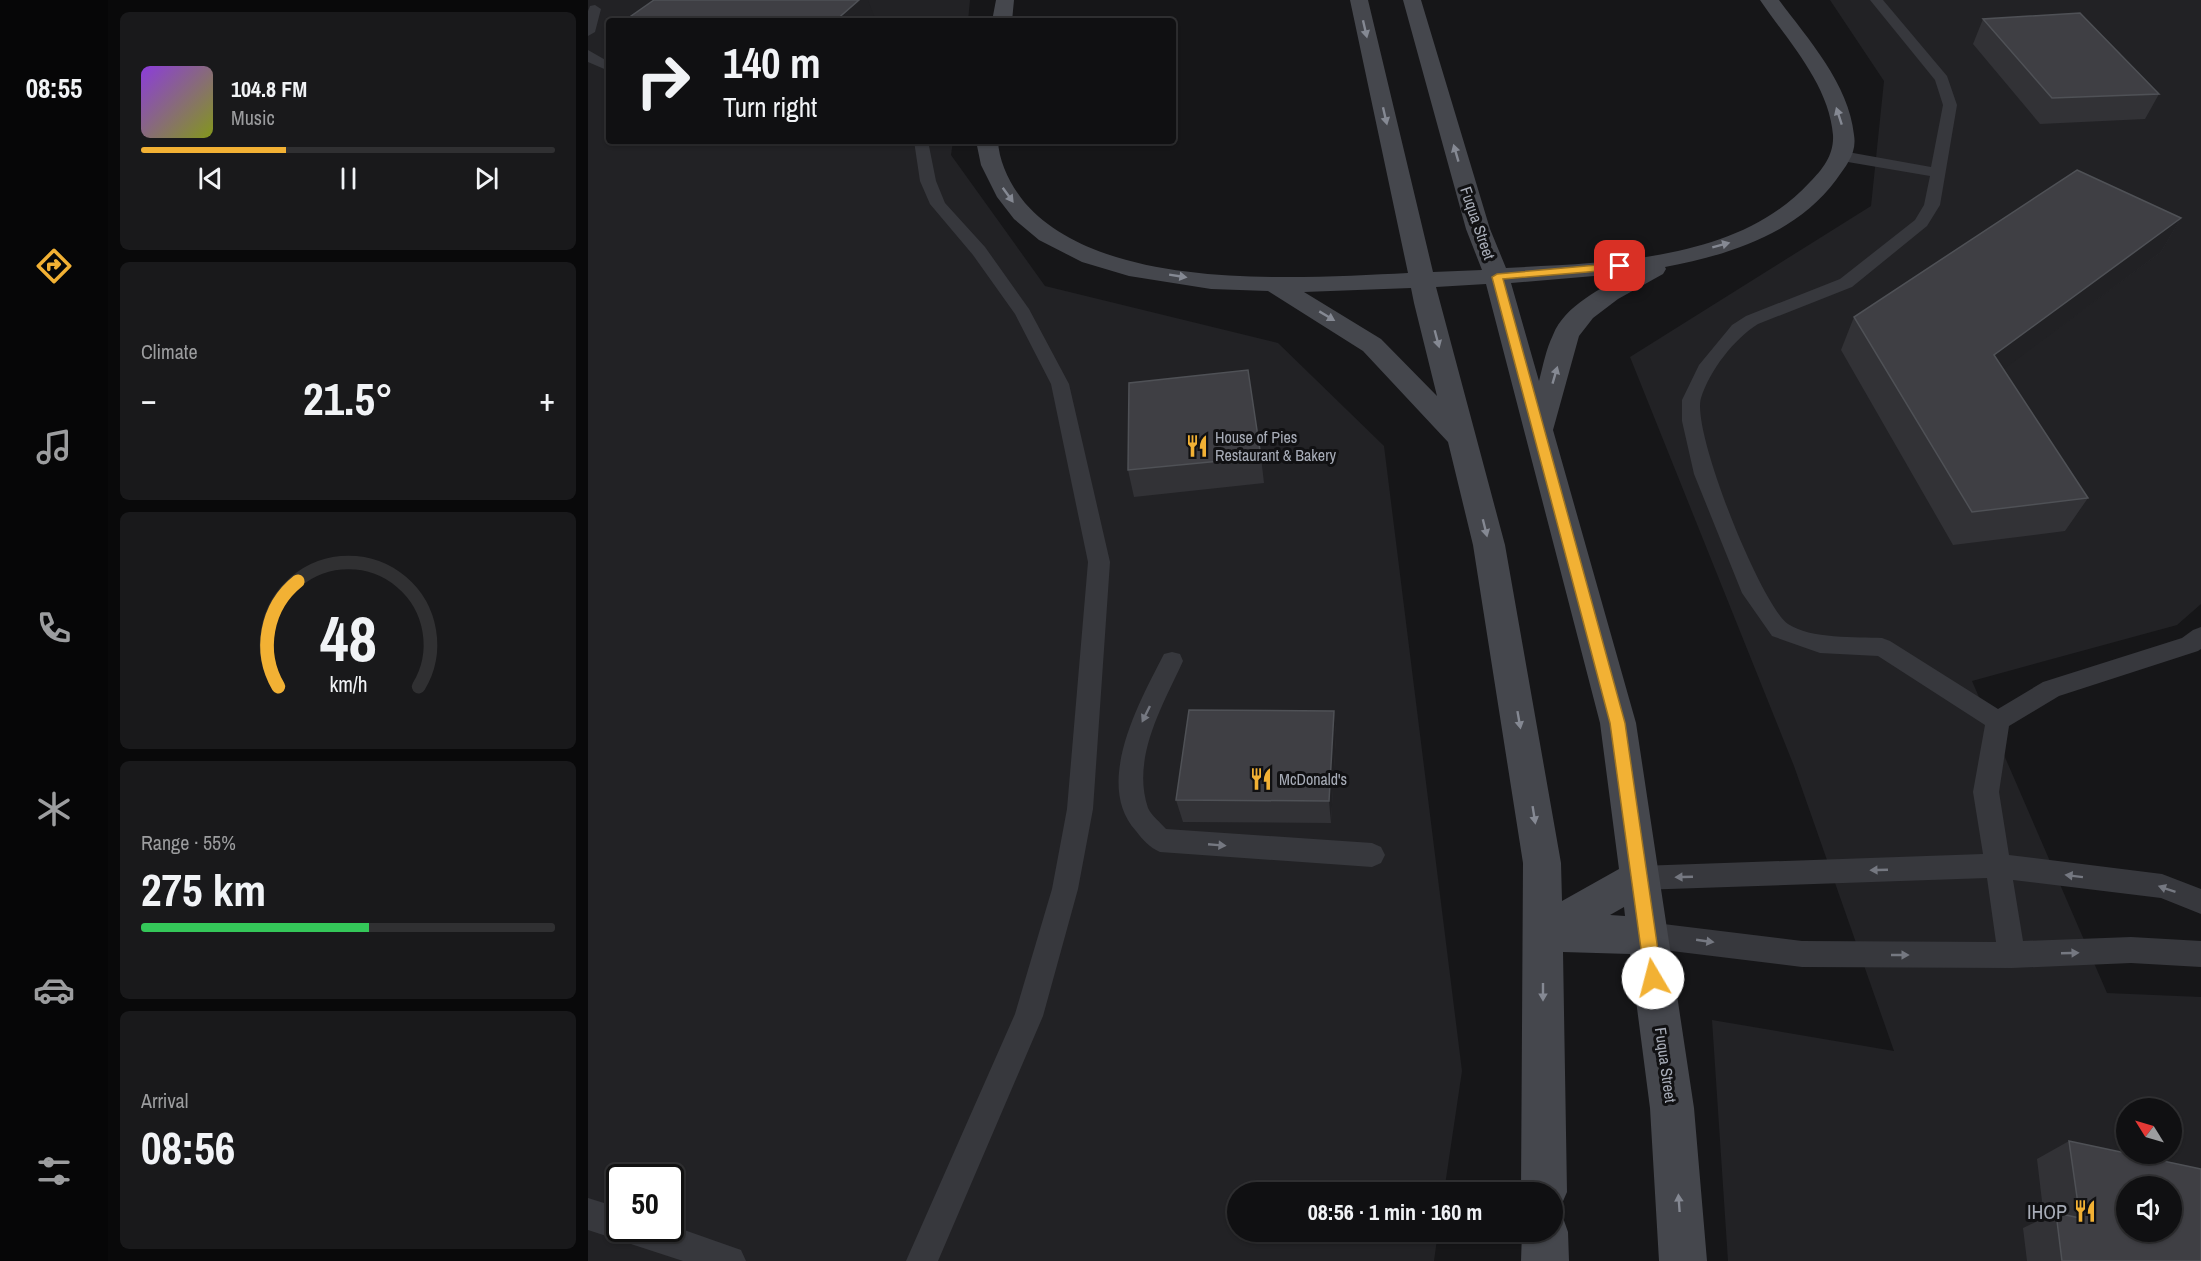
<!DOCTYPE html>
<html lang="en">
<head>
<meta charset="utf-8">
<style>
	body { margin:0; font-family:"Archivo Narrow",sans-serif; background:#19191b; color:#f1f3f6; height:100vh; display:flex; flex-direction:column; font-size:22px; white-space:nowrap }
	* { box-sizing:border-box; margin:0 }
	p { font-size:20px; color:#9c9d9f }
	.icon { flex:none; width:33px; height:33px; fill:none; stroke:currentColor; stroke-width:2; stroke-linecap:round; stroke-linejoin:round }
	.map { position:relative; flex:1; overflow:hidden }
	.side { display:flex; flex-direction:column; gap:12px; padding:12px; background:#09090a; width:480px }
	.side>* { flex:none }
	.hud { position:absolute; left:18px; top:18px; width:570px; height:126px; border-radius:6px; box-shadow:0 2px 4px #0004,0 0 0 2px #303032; background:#101012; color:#f1f3f6; overflow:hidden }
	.needle { width:39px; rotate:307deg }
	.tools { position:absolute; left:1528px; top:1098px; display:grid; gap:12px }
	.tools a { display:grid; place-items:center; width:66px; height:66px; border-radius:50%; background:#101012; box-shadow:0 2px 4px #0004,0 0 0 2px #303032; font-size:30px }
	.speed { position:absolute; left:18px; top:1164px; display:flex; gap:12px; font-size:30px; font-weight:700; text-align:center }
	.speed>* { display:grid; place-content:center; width:78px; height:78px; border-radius:50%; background:#101012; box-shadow:0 2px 4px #0004,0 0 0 2px #303032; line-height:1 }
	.speed .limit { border:3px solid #111; border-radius:9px; background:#fff; color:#111 }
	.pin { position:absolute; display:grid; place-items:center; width:51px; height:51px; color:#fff; margin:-26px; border-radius:12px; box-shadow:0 3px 9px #0006 }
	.me { position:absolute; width:66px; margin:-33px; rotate:352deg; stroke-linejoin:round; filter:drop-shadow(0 0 4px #0008) }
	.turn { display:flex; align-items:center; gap:21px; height:126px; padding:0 18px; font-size:27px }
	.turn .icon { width:78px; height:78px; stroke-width:2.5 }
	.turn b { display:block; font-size:42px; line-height:51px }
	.big { font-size:45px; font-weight:700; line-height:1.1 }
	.side .card { flex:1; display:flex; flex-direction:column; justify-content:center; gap:9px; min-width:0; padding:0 21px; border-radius:9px; background:#19191b }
	.side .dial { align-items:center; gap:0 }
	.dial svg { height:156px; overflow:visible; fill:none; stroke:#303032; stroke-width:7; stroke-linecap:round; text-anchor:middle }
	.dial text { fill:#f1f3f6; stroke:none }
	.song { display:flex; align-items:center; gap:18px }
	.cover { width:72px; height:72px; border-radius:9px; background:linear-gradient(135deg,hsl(270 70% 55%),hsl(70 70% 35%)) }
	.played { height:6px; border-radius:3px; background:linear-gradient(90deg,#f2b134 35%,#303032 35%) }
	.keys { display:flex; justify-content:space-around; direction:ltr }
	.heat { display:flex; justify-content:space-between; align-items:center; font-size:33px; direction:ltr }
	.charge { height:9px; border-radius:4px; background:linear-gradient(90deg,#34c759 55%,#303032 0) }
	.trip { position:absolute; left:639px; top:1182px; width:336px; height:60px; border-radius:30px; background:#101012; box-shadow:0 2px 4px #0004,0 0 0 2px #303032; font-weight:700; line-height:60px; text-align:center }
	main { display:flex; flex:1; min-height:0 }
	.dock { display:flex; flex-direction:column; width:108px; justify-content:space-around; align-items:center; background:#060607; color:#9c9d9f }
	.dock .icon { width:42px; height:42px }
	.dock .selected { color:#f2b134 }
	.dock b { font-size:27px; color:#f1f3f6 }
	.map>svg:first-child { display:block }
</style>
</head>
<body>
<main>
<nav class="dock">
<b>08:55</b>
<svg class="icon selected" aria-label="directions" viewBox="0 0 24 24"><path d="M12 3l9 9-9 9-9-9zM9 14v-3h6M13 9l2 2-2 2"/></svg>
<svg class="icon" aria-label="music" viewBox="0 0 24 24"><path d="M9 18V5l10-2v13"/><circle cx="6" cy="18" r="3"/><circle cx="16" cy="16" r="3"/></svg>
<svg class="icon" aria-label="phone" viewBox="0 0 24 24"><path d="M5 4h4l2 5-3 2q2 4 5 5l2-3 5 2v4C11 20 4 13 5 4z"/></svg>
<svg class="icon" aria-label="climate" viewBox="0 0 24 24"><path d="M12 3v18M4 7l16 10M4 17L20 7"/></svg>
<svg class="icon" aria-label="car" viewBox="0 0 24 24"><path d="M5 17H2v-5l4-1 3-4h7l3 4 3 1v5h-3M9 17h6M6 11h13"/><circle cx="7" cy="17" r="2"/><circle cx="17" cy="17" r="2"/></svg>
<svg class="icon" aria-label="filters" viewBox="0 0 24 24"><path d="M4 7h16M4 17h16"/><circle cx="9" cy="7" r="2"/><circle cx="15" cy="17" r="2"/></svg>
</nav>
<section class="side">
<div class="card">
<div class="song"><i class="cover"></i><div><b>104.8 FM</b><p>Music</p></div></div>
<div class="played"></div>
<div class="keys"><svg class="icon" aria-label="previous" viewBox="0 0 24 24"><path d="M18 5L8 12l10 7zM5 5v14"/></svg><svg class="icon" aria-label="pause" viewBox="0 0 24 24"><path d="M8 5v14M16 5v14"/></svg><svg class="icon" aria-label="next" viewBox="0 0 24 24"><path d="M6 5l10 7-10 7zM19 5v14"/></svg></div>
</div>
<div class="card"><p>Climate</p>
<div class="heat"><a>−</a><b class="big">21.5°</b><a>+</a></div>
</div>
<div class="card dial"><svg viewBox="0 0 100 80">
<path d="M14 69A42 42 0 1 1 86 69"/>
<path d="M14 69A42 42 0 0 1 24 15" stroke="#f2b134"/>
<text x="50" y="56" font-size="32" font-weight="700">48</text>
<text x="50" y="72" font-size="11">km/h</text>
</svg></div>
<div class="card"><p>Range · 55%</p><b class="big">275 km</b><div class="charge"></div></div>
<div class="card"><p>Arrival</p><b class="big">08:56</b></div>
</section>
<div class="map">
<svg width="1613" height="1261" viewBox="0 0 1613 1261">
	<rect width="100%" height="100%" fill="#161618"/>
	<path fill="#222225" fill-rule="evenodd" d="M0 0H382L380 21H21V141H365L363 155 457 286 690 343 796 446 874 1071 856 1192H650V1232H850L846 1261H0ZM32 1178H82V1228H32Z
		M1242 0H1613V604L1589 625 1384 681 1519 993 1613 997V1261H1140L1124 1020 1306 1051 1206 766 1042 357 1283 206 1296 81ZM1539 1108H1584V1154H1539ZM1539 1186H1584V1232H1539Z"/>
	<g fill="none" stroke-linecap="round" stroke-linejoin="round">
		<path fill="#37383d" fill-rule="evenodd" d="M1282 0H1295L1359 76 1369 105 1352 205 1339 226 1264 287 1170 324C1146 339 1122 370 1113 398 1103 431 1173 605 1200 624 1222 639 1269 637 1294 638L1302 641 1410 709 1455 682 1594 638 1605 630 1613 627V649L1610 651 1471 696 1421 726 1411 792 1421 855 1574 874 1613 889V914L1573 898 1425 880 1435 941 1543 937 1613 941V967L1543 963 1424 968 1214 967 1059 948 1049 944 1045 935 1049 926 1059 922 1214 941 1408 942 1399 878 1051 890 1042 887 1038 878 1042 869 1051 866 1395 854 1385 792 1397 725 1290 656 1232 653 1184 636 1154 593 1106 474 1094 421V400L1111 365 1144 325 1158 316 1252 279 1327 220 1336 205 1342 176 1254 161 1246 156 1254 151 1343 167 1355 105 1347 80Z
			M7 5 13 9 7 32 0 36V11L2 6Z
			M0 50 21 62V71L0 62Z
			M326 141H340L348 181 357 203 397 247 441 309 481 384 522 562 505 809 490 889 455 1016 350 1261H318L427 1014 464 889 479 809 500 562 463 384 427 314 385 255 342 204 332 181Z
			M584 652 592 654 595 661C575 705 543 758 560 808 563 815 573 823 578 829L784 843 793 847 797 855 793 863 784 867 572 852C561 847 555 840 548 831 505 784 552 701 576 654Z
			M0 1198 32 1208V1228H82V1225L153 1250 158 1261H95L0 1230Z"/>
		<path fill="#45474d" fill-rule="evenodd" d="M408 0H426L424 21H404Z
			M762 0H780L845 272 894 270 878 229 815 0H833L902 229 918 268C1019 262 1148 263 1222 182 1235 169 1246 155 1245 135 1241 84 1199 40 1172 0H1191C1220 39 1261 84 1266 135 1269 153 1259 165 1248 180 1208 234 1141 255 1077 267L1078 269 1075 274 1030 299 1005 318 991 336 965 430 1048 723 1106 1108 1119 1261H1071L1062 1108 1042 954 975 952 979 1192 972 1208 964 1211V1192H933L935 863 885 545 860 442 775 351 680 291 623 289 541 276 494 262 451 240 426 219 409 197 393 165 388 141H410C411 163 423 186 437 203 516 293 710 278 820 273ZM1041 273C1014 288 977 305 965 335 958 349 955 366 951 381L923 283ZM898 284 1012 723 1031 869 974 901 973 863 917 545 848 287ZM823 288 826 303 849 396 793 339 716 292ZM1036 907 1037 916 1022 915Z
			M964 1212 974 1215 980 1232 981 1261H933L934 1232H964Z"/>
	</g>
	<path fill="#323236" d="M1395 19 1571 94 1557 119 1452 124 1385 44Z
		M1593 218 1573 252 1415 369 1500 498 1477 531 1365 545 1253 350 1266 317Z
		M673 457 676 483 546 497 540 470Z
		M746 711 748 735 743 823 595 822 588 800Z
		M1481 1141 1613 1261H1439L1435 1228 1456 1218 1449 1159Z"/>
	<path fill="#212124" d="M271 0H280L288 21H247Z
		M1593 218 1573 252 1389 389 1406 355Z
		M746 711 748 735 743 823 741 801Z"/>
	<path fill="#3f3f44" stroke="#4f5156" stroke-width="1.5" fill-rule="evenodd" d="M66 0H271L247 21H36Z
		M1492 13 1571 94 1464 98 1395 19Z
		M1489 170 1593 218 1406 355 1500 498 1384 512 1266 317Z
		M660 370 673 457 540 470 541 383Z
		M601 710 746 711 741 801 588 800Z
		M1481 1141 1613 1169V1261H1474L1468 1213 1492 1218ZM1539 1186H1584V1232H1539Z"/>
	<defs><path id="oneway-solid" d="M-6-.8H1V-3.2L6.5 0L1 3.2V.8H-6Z" transform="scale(1.5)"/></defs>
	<g fill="#858993">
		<use href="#oneway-solid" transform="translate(777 29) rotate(77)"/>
		<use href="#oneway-solid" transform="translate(797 116) rotate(77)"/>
		<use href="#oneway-solid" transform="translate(1251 116) rotate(-108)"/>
		<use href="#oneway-solid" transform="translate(868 153) rotate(-106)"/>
		<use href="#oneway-solid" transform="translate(420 195) rotate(54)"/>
		<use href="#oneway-solid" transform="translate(1133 245) rotate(-15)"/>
		<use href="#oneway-solid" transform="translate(590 276) rotate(9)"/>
		<use href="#oneway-solid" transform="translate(739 316) rotate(31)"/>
		<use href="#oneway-solid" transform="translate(849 339) rotate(75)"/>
		<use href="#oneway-solid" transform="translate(967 375) rotate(-74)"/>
		<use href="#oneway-solid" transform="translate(897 528) rotate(76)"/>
		<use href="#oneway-solid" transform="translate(931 720) rotate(80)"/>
		<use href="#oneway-solid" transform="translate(946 815) rotate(81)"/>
		<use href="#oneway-solid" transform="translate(955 992) rotate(90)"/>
		<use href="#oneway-solid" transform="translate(1091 1203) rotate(-94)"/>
	</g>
	<g fill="#757881">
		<use href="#oneway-solid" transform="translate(558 714) rotate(116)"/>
		<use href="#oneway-solid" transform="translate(629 845) rotate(5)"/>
		<use href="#oneway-solid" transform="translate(1291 870) rotate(178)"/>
		<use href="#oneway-solid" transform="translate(1486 876) rotate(-173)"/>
		<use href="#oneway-solid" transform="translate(1096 877) rotate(178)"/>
		<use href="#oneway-solid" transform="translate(1579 889) rotate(-161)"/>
		<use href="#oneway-solid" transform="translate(1117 941) rotate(8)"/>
		<use href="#oneway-solid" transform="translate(1482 953) rotate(-2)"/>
		<use href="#oneway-solid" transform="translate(1312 955)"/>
	</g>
	<path fill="#f2b134" stroke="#9d7322" stroke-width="1.5" d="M1032 263 1037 266 1035 269 915 279 1037 723 1074 978 1071 984 1065 986 1059 984 1057 978 1022 723 904 277 909 274Z"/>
	<defs>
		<g id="restaurant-bare" transform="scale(1.8)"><path d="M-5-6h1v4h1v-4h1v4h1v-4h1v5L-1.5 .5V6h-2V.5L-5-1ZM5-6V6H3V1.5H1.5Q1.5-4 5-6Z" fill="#f2b134" stroke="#111113" stroke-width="2.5" paint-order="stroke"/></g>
	</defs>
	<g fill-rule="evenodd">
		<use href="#restaurant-bare" x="609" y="446"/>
		<use href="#restaurant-bare" x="673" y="779"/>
		<use href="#restaurant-bare" x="1497" y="1211"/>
	</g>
	<g text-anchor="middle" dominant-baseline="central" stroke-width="6" stroke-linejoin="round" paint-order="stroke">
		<g font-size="16" fill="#a8adb8" stroke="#111113">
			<text transform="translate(890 223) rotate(71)">Fuqua Street</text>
			<text transform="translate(1078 1065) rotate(82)">Fuqua Street</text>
		</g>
		<g font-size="16" fill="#a8adb8" stroke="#111113" text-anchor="start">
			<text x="627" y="437">House of Pies<tspan x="627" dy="18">Restaurant &amp; Bakery</tspan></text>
			<text x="691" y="779">McDonald's</text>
		</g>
		<g font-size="20" fill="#a8adb8" stroke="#111113" text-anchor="end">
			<text x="1479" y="1211">IHOP</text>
		</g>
	</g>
</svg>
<div class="tools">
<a><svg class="needle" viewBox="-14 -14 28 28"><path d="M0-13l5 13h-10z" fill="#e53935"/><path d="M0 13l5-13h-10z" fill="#9c9d9f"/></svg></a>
<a><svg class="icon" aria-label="sound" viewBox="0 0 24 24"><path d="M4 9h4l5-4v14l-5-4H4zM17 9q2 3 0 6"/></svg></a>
</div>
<div class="speed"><div class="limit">50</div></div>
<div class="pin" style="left:1032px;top:266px;background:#d93025"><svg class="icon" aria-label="arrive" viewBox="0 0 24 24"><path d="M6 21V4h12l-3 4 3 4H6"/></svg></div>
<svg class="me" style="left:1065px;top:978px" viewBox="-20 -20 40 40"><circle r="19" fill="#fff"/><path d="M0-13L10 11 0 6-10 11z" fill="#f2b134"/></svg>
<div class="trip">08:56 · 1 min · 160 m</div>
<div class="hud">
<div class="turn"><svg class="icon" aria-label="right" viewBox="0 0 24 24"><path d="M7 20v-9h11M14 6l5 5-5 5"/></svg><div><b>140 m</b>Turn right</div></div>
</div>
</div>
</main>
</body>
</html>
